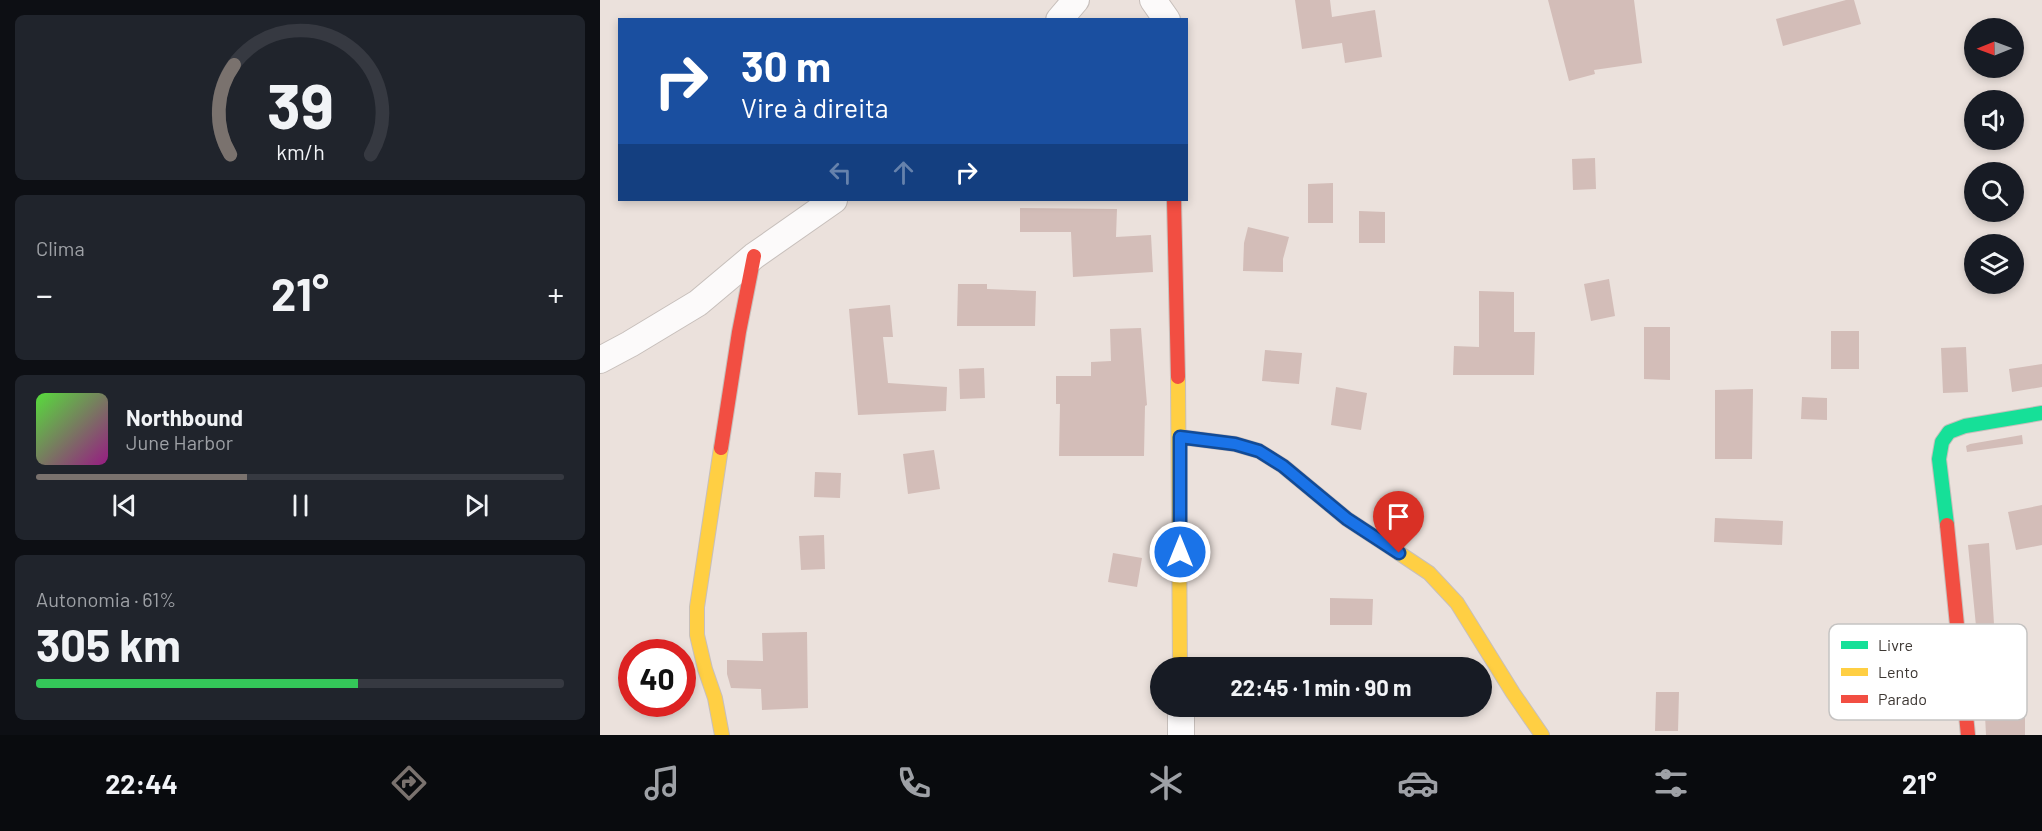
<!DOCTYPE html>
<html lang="pt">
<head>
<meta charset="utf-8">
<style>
	body { margin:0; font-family:Barlow,sans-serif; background:#20242c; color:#f1f3f6; height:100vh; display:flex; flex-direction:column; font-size:22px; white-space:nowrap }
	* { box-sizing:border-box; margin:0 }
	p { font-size:20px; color:#9ea1a6 }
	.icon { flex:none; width:33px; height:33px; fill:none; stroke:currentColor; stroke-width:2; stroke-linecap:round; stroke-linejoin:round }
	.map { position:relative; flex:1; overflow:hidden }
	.sheet { display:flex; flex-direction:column; gap:15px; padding:15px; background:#0d0f14; width:600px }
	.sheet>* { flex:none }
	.guide { position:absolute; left:18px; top:18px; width:570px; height:183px; border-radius:0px; box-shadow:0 3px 9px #0003; background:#1a4fa0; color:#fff; overflow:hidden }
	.needle { width:39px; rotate:269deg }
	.tools { position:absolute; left:1364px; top:18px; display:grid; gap:12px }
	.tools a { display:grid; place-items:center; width:60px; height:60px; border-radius:50%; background:#171b24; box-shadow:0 3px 9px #0003; font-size:30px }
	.speed { position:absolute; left:18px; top:639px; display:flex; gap:12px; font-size:30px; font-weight:700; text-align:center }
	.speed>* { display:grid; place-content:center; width:78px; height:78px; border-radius:50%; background:#171b24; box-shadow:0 3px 9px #0003; line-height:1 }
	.speed .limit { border:9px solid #d22; background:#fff; color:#111 }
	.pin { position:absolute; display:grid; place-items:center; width:51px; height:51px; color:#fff; margin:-62px -26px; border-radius:50% 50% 50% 0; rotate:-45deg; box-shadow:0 0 6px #0007 }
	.pin .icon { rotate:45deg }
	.me { position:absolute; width:66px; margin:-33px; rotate:0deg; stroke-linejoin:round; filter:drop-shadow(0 0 4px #0008) }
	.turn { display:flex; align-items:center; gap:21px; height:126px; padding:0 24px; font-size:27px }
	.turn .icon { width:78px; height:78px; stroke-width:2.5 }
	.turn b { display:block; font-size:42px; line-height:51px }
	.lanes { display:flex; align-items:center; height:57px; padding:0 24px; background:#0003; justify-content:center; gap:30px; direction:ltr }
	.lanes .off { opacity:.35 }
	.big { font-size:45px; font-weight:700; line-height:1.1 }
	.sheet .tile { flex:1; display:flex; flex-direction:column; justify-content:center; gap:9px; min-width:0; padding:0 21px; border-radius:9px; background:#20242c }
	.sheet .dial { align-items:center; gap:0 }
	.dial svg { height:156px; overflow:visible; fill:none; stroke:#363941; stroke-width:7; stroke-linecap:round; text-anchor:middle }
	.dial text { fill:#f1f3f6; stroke:none }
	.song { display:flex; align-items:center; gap:18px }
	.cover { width:72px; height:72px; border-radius:9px; background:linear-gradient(135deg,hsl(110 70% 55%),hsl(310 70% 35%)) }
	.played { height:6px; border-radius:3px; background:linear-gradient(90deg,#7a726e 40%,#363941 40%) }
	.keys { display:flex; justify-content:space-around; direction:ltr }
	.heat { display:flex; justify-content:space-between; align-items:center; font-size:33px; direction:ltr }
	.charge { height:9px; border-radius:4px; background:linear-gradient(90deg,#34c759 61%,#363941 0) }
	.trip { position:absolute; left:550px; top:657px; width:342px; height:60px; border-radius:30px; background:#171b24; box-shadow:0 3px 9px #0003; font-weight:700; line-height:60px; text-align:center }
	.tabs { display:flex; height:96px; justify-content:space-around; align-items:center; background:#090b0e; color:#9ea1a6 }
	.tabs .icon { width:42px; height:42px }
	.tabs .current { color:#7a726e }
	.tabs b { font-size:27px; color:#f1f3f6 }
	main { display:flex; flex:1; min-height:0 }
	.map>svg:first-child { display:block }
</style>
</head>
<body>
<main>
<section class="sheet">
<div class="tile dial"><svg viewBox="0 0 100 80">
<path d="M14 69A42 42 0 1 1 86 69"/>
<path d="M14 69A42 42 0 0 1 16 23" stroke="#7a726e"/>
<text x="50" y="56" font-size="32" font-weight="700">39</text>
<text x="50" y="72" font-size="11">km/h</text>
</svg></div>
<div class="tile"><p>Clima</p>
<div class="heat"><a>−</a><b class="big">21°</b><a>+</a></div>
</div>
<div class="tile">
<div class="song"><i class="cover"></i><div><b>Northbound</b><p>June Harbor</p></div></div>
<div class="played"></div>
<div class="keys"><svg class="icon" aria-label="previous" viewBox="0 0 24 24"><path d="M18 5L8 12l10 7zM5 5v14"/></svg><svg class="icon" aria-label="pause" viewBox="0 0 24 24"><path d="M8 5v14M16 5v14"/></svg><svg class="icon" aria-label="next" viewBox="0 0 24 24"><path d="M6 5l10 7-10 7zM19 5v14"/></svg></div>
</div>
<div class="tile"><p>Autonomia · 61%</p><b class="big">305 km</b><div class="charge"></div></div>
</section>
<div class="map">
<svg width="1442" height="735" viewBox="0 0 1442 735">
	<rect width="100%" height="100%" fill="#ebe1dc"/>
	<path fill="#d3bdb8" d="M695 0H730L732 17 775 10 782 57 745 63 742 43 702 49Z
		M948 0H1034L1042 63 994 70 995 74 969 81Z
		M1246 0H1254L1261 24 1183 46 1176 19Z
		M995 158 996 189 973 190 972 159Z
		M733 183V223H708V184Z
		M420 208 517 209 516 237 551 235 553 272 473 277 471 232H420Z
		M759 211 785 212V243H759Z
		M648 227 689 237 683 259V272L643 271 644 243Z
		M1009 279 1015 316 991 321 984 284Z
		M358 284H387V289L436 291 435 326H357Z
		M879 291 914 292V332H935L934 375H853L854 346 879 347Z
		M290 305 293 337H283L288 383 347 387 346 411 258 415 249 309Z
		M1044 327H1070V380L1044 379Z
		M541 328 547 405 545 406 544 456H459L460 404H456V376H491V362L511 361 510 329Z
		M1231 331H1259V369H1231Z
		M1366 347 1368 392 1343 393 1341 348Z
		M665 350 702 353 699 384 662 381Z
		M1442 364V387L1412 392 1409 369Z
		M384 368 385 398 360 399 359 369Z
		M736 387 767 393 761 430 731 425Z
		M1153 389 1152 459H1115V390Z
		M1202 397 1227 398V420L1201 419Z
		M1422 435 1423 444 1367 452 1366 446 1370 444Z
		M334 450 340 489 308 494 303 454Z
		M215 472 241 473 240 498 214 497Z
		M1442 505V545L1416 550 1408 512Z
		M1115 518 1183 521 1182 545 1114 542Z
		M224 535 225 569 201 570 199 536Z
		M1389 543 1394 624 1376 626 1368 545Z
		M513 553 542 558 537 587 508 582Z
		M730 598 773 599 772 625H730Z
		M207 632 208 708 162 710 161 689 131 688 127 674V660L163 661 162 633Z
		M1056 692H1079L1078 731H1055Z
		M1425 713V735H1386L1385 715Z"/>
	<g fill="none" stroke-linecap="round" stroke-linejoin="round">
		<g stroke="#c7bfbb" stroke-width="28">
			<path id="street" d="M553 0 567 20
				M459 20 476 0
				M0 360 30 344 98 303 154 256 234 200
				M581 706V735"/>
		</g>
		<g stroke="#c7bfbb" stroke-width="16">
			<path id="fast" d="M1347 525 1339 459 1342 442 1349 432 1365 426 1442 413"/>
		</g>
		<g stroke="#c7bfbb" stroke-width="16">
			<path id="slow" d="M578 377 580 668
				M121 448 97 607V635L105 669 115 698 122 735
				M799 553 829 573 857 603 913 693 942 735"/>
		</g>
		<g stroke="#c7bfbb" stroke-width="16">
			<path id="jam" d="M574 200 578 377
				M580 437 635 444 659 451 683 466 747 519 799 553
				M121 448 139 332 154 256
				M1347 525 1368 735"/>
		</g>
		<use href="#street" stroke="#fcfafa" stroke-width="26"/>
		<use href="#fast" stroke="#16e098" stroke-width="14"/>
		<use href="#slow" stroke="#ffcf43" stroke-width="14"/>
		<use href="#jam" stroke="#f24e42" stroke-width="14"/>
	</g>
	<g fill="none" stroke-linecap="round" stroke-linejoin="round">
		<g stroke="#114b97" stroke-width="15">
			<path id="route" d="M580 552V437L635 444 659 451 683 466 747 519 799 553"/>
		</g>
		<use href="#route" stroke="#1a73e8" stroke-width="10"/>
	</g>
	<rect x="1229" y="624" width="198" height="96" rx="9" fill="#fff" stroke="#c5c3c2" stroke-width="1.5"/>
	<rect x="1241" y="641" width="27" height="8" fill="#16e098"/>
	<rect x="1241" y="668" width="27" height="8" fill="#ffcf43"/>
	<rect x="1241" y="695" width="27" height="8" fill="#f24e42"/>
	<g font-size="16" fill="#3d3733">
		<text x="1278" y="651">Livre</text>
		<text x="1278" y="678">Lento</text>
		<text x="1278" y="705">Parado</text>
	</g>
</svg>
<div class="tools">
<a><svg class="needle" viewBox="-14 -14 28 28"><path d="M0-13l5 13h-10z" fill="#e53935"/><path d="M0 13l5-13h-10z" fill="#9ea1a6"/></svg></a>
<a><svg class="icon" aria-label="sound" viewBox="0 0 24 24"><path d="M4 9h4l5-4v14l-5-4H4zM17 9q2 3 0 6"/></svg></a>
<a><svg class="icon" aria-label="search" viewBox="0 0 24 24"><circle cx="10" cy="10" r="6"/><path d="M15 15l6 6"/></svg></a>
<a><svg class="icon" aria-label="layers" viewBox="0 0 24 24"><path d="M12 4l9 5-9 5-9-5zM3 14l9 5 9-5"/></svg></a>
</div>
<div class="speed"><div class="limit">40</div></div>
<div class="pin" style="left:799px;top:553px;background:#d93025"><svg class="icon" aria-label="arrive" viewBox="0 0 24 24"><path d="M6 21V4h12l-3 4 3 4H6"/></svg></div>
<svg class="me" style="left:580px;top:552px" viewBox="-20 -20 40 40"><circle r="17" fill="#1a73e8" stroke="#fff" stroke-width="3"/><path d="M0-11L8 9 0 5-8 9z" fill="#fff"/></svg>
<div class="trip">22:45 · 1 min · 90 m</div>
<div class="guide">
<div class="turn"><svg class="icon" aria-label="right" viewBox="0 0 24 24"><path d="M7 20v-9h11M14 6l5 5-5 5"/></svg><div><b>30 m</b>Vire à direita</div></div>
<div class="lanes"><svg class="icon off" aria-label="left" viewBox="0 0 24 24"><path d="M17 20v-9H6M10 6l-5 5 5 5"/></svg><svg class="icon off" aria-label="ahead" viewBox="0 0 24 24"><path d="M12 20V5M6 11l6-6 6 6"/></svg><svg class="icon" aria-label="right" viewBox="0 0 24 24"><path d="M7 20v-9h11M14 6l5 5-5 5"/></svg></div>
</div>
</div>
</main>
<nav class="tabs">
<b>22:44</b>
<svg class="icon current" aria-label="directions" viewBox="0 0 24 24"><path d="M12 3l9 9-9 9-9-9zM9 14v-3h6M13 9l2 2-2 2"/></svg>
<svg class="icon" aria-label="music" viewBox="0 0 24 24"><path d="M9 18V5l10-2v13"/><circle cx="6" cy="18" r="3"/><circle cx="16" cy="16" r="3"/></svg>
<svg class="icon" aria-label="phone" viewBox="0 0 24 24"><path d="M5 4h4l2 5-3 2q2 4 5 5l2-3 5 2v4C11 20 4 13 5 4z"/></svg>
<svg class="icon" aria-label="climate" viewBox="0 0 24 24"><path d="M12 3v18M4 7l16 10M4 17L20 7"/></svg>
<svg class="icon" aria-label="car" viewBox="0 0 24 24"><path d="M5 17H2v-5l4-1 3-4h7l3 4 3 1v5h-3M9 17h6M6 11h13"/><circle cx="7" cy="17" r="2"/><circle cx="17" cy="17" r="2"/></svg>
<svg class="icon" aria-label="filters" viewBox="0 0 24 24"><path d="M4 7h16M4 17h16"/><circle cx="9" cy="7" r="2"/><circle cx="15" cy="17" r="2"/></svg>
<b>21°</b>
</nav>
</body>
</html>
